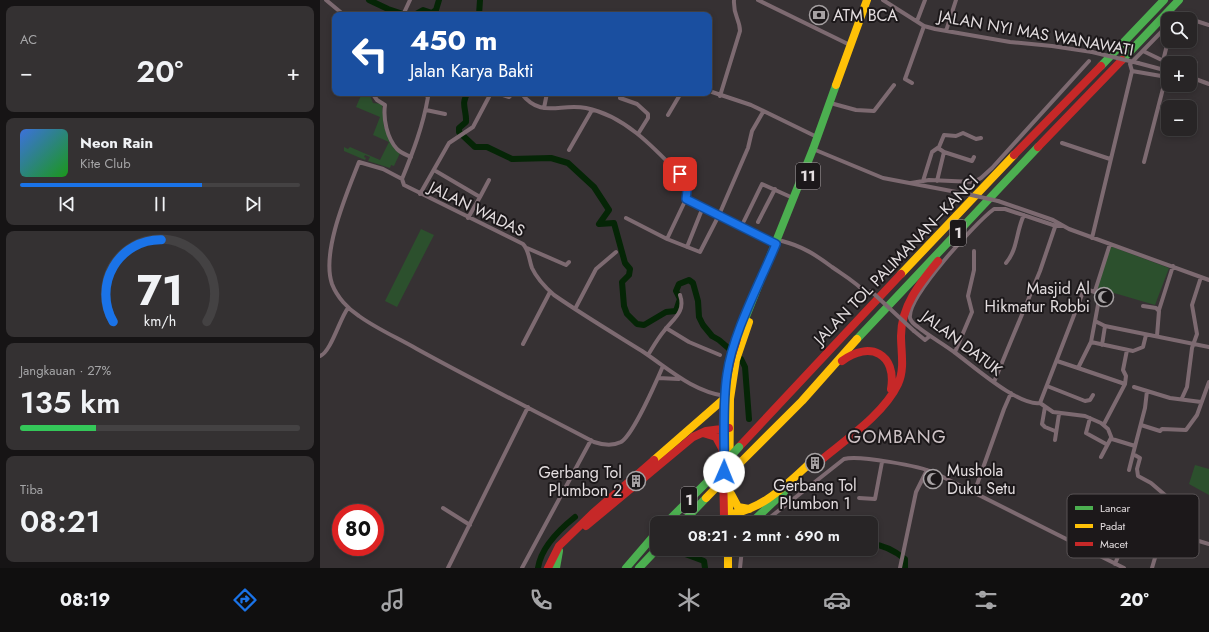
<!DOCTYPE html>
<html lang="id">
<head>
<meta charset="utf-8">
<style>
	body { margin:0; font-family:Jost,sans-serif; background:#343132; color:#f1f3f6; height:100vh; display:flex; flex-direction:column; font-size:15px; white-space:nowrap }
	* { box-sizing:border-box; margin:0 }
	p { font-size:13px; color:#a5a5a7 }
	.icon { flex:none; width:22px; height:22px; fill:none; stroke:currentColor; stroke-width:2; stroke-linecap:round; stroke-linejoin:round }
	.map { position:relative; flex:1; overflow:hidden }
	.sheet { display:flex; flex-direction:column; gap:6px; padding:6px; background:#161415; width:320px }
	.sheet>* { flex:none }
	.banner { position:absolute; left:12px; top:12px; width:380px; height:84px; border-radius:8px; box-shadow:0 2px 6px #0003,0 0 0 1px #444243; background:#1a4fa0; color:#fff; overflow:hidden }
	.controls { position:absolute; left:841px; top:12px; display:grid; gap:8px }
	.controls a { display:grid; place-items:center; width:36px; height:36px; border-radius:8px; background:#282526; box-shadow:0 2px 6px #0003,0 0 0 1px #444243; font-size:20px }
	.speed { position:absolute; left:12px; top:504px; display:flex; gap:8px; font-size:20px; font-weight:700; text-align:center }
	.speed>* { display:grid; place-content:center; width:52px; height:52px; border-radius:50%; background:#282526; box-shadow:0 2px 6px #0003,0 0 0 1px #444243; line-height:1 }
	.speed .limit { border:6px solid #d22; background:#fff; color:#111 }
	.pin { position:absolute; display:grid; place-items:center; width:34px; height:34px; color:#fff; margin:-17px; border-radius:8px; box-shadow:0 2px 6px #0006 }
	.me { position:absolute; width:44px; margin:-22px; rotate:1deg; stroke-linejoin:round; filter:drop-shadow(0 0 3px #0008) }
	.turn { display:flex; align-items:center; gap:14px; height:84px; padding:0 12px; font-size:18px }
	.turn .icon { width:52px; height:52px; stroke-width:2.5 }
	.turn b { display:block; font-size:28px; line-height:34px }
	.big { font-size:30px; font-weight:600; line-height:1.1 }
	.sheet .widget { flex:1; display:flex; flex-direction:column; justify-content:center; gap:6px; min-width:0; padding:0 14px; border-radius:8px; background:#343132 }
	.sheet .dial { align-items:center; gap:0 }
	.dial svg { height:104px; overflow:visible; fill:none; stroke:#444243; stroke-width:7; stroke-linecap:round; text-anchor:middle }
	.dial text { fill:#f1f3f6; stroke:none }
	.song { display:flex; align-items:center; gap:12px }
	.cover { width:48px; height:48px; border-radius:6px; background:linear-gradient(135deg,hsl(220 70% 55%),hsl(120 70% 35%)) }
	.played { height:4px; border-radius:2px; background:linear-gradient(90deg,#1a73e8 65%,#444243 65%) }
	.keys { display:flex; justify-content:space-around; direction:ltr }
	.heat { display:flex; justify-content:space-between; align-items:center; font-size:22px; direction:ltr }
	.charge { height:6px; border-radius:3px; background:linear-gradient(90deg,#34c759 27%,#444243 0) }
	.trip { position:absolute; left:330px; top:516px; width:228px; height:40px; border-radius:8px; background:#282526; box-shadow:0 2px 6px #0003,0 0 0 1px #444243; font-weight:600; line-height:40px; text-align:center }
	.menu { display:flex; height:64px; justify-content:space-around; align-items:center; background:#100f0f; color:#a5a5a7 }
	.menu .icon { width:28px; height:28px }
	.menu .selected { color:#1a73e8 }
	.menu b { font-size:18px; color:#f1f3f6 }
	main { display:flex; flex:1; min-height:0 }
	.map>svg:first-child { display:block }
</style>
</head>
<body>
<main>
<section class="sheet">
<div class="widget"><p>AC</p>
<div class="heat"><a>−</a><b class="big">20°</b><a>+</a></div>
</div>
<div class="widget">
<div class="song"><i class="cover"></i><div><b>Neon Rain</b><p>Kite Club</p></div></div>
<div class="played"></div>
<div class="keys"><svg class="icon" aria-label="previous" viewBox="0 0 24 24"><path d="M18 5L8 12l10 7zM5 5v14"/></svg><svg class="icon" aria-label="pause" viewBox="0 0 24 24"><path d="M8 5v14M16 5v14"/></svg><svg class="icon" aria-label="next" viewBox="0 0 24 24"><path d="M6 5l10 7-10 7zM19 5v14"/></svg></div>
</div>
<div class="widget dial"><svg viewBox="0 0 100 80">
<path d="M14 69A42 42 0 1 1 86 69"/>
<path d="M14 69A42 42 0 0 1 51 6" stroke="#1a73e8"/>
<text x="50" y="56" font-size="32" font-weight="700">71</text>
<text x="50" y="72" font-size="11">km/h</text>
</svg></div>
<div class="widget"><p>Jangkauan · 27%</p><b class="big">135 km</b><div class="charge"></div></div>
<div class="widget"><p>Tiba</p><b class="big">08:21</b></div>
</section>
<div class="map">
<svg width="889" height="568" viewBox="0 0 889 568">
	<rect width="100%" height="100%" fill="#363133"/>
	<path fill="#2c502d" d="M42 93H49L53 103 62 104 64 127 77 152 80 153 74 166 71 165 70 168 48 161 50 157 45 155 44 157 46 158 45 160 24 151V147L28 149 30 147 60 160 69 142 53 135 60 117 36 107Z
		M101 229 114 235 77 307 65 301Z
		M790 246 849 268 835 305 777 288Z
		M875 465 889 469V495L869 484Z"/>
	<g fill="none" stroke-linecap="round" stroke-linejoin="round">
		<path stroke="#052506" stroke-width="6" d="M49 0 68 9 86 15
			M94 15 103 10 112 13 116 10 119 0
			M159 15 160 0
			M148 93C140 103 147 111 146 122L139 128V132L155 147H167L192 159 231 158 248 163 274 187 289 210 279 224 294 223 305 263 310 269 309 275 302 282 304 306 307 314 317 324 324 325 346 312 356 311 360 299 356 291 359 284 369 280 373 283 378 301 379 317 383 325 392 336 399 340 421 359 425 367 429 419
			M454 517 455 523
			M551 544C564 545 575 551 585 559V568
			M357 551 384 561 385 568
			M218 568C221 547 240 529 255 517"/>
		<path stroke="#504b4d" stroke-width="8" stroke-dasharray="8 4" stroke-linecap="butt" d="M493 468 500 461"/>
		<path stroke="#7d6a71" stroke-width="4" d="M6 0 24 15
			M438 0 530 45
			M563 0 604 26 615 29 690 42 732 46 772 52
			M83 15 90 0
			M864 19H870L889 25
			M597 21 605 0
			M626 31 636 0
			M823 51 848 63
			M843 61 848 41
			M818 63 848 71
			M812 71 847 77
			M870 77 889 84
			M874 78 876 63
			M592 83 585 79 604 26
			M389 91 431 105 497 137
			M52 93 57 100 65 105C63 119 67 138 77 149 81 153 87 155 91 157
			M104 93 108 97C103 126 93 152 82 179L84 185 203 244C209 250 209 260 212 268 217 279 225 287 234 295 263 315 293 333 322 351 349 369 372 391 405 396
			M177 93 189 97 193 93
			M201 93C221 119 239 103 266 108 307 116 338 152 366 181L368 184 366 199 456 243
			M400 96 420 31C420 19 413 16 414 0
			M300 98 317 104 328 114V118L318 134
			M514 104 536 110 554 111 574 85
			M224 108 227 93
			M106 110 125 114
			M348 115 361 93
			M742 143 790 159
			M493 149 563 178 647 194
			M249 150 272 110
			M624 152 652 161 654 157
			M824 162 846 77
			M114 170 160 197 148 218
			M82 179 63 169 39 162C27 193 1 252 12 284 17 297 28 309 39 316 57 329 78 338 97 349 155 381 215 411 274 442 283 445 293 446 301 442 313 435 337 380 343 366
			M603 181 612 152 619 147 624 135 636 136 643 133 656 139 661 138
			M617 181 624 152 618 148
			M591 183 609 180 654 182 661 178 672 168 769 61
			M100 194 129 143 153 127 171 93
			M160 197 169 180
			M678 201 733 220 749 229 889 280
			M306 218 347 239 380 252 399 215 428 148 432 131 443 112
			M424 221 442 184 473 198
			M438 222 455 189
			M772 238 812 71 810 64 848 25
			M347 239 366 199
			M462 241C482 246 496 255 512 267 525 276 536 282 547 294L551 291 553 293
			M367 247 383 207
			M207 248 246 265 249 262
			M686 263C698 249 696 231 704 215
			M775 291 790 244
			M823 306 836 308 839 311 837 336
			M255 309 276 269 296 252
			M839 310 853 266
			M346 328 369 342 400 355
			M594 331 605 340 610 336
			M771 342 775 321
			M203 344 230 292
			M782 345 785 326
			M635 352 652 312 648 296 654 270V251
			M328 355C333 347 338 338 344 331 353 319 366 312 360 295
			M0 356C11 352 20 318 28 308
			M737 361 758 368 771 342 813 351 823 347 826 335
			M758 368 805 384
			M338 378 359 379
			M674 382 720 271 736 224
			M727 386 765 401 770 400 773 395
			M814 387 850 398 881 402
			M827 391 825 408 813 454 820 458 817 469 818 476 831 483 845 495 837 529
			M862 398 867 387 872 348 877 334 872 305 881 277
			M720 403C699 407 651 364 634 352 622 343 609 336 598 327 595 325 591 322 590 318 587 297 656 222 674 209H685L736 226H742
			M720 403 763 292 766 289 780 294 775 321 785 326 889 347
			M720 403 733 412 765 416 781 423 788 429 792 439 815 446
			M725 407 722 424 725 427 735 431
			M770 418 766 433 786 444
			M784 424 805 384 806 376 803 370 807 350
			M821 425 840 431 842 429 866 430 877 415 889 382
			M735 440 739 414
			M781 457 791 438
			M809 470 813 454
			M654 493 684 409 691 393
			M539 498 555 499 562 462
			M123 508 150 525
			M443 523 524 459C539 455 600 466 615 473L804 568
			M818 526 821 508
			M822 546V540L818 538V526L839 529 889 544
			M795 564 807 534
			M128 568 208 407
			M202 568 271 440
			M420 568 422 549
			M580 568 596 492 607 470
			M832 568 837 551 839 529"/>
		<path stroke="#4caf50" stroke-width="8" d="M802 60 859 0
			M781 66 844 0
			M417 339 493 149 516 85
			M537 339 718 147
			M346 523 392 477
			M362 523 386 498
			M431 523 464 492
			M236 568 239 551
			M306 568 337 532
			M319 568 337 549"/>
		<path stroke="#ffc107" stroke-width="8" d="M516 85 547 0
			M581 274 694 155
			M334 460 405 398
			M418 465 482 401 537 339
			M411 494 418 507 429 509
			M405 515C441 511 464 487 489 464
			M409 520 410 399 416 360 429 322
			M408 549V568"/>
		<path stroke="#c62828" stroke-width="8" d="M718 147 802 60
			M694 155 781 66
			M522 361C550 340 577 354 571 389
			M383 433 396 437 403 450
			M419 447 581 274
			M500 461C525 440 564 414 578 384 585 369 581 352 581 336 581 306 600 283 618 261
			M404 523C404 463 396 396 417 339
			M266 526 373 437 386 431 409 428
			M228 568 239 546 272 514 334 460"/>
		<path stroke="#7d6a71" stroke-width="4" d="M772 52 818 63
			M647 194 678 201
			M553 293 594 331"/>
		<path stroke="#4caf50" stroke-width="8" d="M392 477 419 447"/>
		<path stroke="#ffc107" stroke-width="8" d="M386 498 418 465"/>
	</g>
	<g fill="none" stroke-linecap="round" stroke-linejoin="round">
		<g stroke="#114b97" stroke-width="10">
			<path id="route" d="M360 174 368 183 366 199 456 244C440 283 413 332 407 374 402 406 405 440 404 472"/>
		</g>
		<use href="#route" stroke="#1a73e8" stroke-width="7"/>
	</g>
	<defs>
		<g id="bank-ring" transform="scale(1)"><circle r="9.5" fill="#1c181a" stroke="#a6a1a3" stroke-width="1.5"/><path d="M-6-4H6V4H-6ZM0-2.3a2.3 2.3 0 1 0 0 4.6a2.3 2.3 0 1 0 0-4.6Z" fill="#a6a1a3"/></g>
		<g id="mosque-ring" transform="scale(1)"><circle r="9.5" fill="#1c181a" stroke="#a6a1a3" stroke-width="1.5"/><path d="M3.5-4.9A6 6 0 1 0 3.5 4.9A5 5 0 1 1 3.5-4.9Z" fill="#a6a1a3"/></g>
		<g id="building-ring" transform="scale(1)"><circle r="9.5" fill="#1c181a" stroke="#a6a1a3" stroke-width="1.5"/><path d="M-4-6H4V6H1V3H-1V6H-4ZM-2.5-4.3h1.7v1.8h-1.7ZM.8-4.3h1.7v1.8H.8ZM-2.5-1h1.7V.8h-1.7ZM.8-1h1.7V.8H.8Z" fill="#a6a1a3"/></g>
	</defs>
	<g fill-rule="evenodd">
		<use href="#bank-ring" x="499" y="15"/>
		<use href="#mosque-ring" x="784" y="297"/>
		<use href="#building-ring" x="495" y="463"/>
		<use href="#mosque-ring" x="613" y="479"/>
		<use href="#building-ring" x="316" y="481"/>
	</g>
	<g text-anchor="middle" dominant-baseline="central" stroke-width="4" stroke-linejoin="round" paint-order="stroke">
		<g fill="#1c181a" stroke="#a7a2a4" stroke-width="1">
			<rect x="476" y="163" width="24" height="26" rx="3"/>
			<rect x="630" y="220" width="16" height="26" rx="3"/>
			<rect x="361" y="487" width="16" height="26" rx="3"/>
		</g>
		<g font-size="15" font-weight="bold" fill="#e3dddf">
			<text x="488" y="176">11</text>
			<text x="638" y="233">1</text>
			<text x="369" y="500">1</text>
		</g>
		<g font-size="16" fill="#e3dddf" stroke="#1c181a" text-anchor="start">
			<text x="513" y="15">ATM BCA</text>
			<text x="770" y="288" text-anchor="end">Masjid Al<tspan x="770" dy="18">Hikmatur Robbi</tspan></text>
			<text x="627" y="470">Mushola<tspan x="627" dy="18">Duku Setu</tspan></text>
			<text x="302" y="472" text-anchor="end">Gerbang Tol<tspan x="302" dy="18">Plumbon 2</tspan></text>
			<text x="495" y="485" text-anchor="middle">Gerbang Tol<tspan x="495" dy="18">Plumbon 1</tspan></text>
		</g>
		<g font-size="16" fill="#e3dddf" stroke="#1c181a">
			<text transform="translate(716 33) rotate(10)">JALAN NYI MAS WANAWATI</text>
			<text transform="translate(157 209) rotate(26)">JALAN WADAS</text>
			<text transform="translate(576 260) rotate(-46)">JALAN TOL PALIMANAN–KANCI</text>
			<text transform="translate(642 343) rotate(37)">JALAN DATUK</text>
		</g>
		<g font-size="18" letter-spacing="1" fill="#cdc2c5" stroke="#1c181a">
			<text x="577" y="437">GOMBANG</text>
		</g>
	</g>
	<rect x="747" y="494" width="132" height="64" rx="6" fill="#1c181a" stroke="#585355" stroke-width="1"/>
	<rect x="755" y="506" width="18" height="4" fill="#4caf50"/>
	<rect x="755" y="524" width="18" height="4" fill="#ffc107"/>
	<rect x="755" y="542" width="18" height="4" fill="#c62828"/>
	<g font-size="11" fill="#e3dddf">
		<text x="780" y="512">Lancar</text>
		<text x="780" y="530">Padat</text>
		<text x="780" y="548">Macet</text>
	</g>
</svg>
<div class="controls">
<a><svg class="icon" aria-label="search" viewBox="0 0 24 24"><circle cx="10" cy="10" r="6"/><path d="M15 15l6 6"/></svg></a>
<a>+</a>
<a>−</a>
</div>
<div class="speed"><div class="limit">80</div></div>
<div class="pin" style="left:360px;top:174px;background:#d93025"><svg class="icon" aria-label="arrive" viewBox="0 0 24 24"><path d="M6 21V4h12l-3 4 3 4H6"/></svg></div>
<svg class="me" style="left:404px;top:472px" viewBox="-20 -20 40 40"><circle r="19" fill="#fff"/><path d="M0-13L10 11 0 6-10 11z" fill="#1a73e8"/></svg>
<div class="trip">08:21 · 2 mnt · 690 m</div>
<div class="banner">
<div class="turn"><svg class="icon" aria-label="left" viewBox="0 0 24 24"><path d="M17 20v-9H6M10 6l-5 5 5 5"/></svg><div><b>450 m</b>Jalan Karya Bakti</div></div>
</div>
</div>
</main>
<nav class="menu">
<b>08:19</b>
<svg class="icon selected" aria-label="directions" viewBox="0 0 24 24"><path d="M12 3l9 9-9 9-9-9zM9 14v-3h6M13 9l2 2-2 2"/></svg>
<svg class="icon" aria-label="music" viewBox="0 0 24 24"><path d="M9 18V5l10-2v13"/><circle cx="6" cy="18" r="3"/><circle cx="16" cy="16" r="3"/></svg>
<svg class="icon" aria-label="phone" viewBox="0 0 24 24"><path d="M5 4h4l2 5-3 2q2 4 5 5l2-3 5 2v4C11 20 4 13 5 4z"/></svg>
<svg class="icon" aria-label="climate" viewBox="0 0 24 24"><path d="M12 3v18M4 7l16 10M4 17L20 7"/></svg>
<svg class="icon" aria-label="car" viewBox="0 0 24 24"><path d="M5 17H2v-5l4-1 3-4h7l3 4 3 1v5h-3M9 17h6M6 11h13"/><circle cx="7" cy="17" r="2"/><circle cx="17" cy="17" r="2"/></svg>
<svg class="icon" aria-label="filters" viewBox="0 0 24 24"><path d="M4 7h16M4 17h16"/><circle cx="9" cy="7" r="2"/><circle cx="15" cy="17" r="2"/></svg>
<b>20°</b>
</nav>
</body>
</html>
